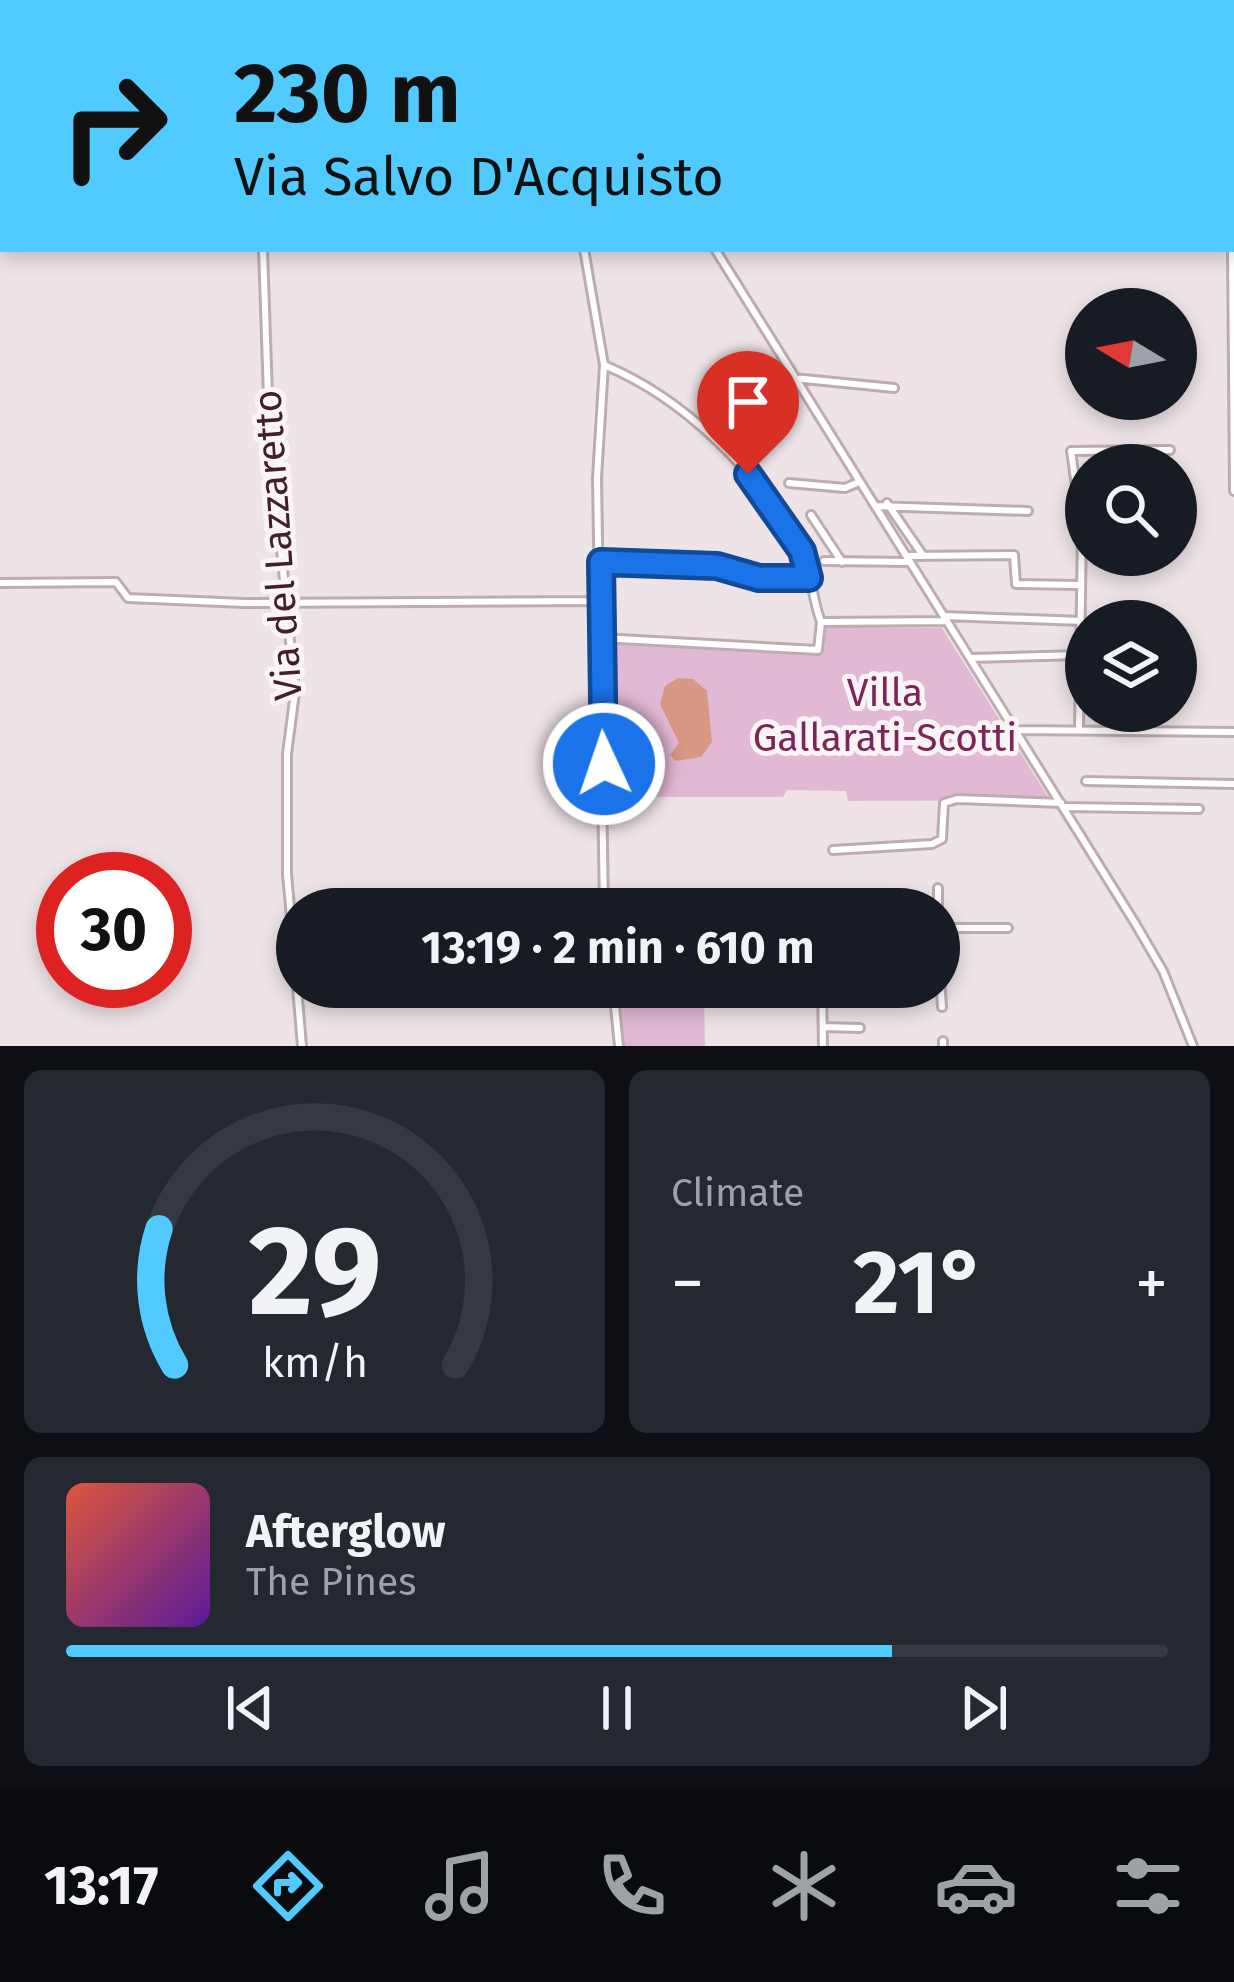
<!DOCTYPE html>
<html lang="en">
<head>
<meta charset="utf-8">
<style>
	body { margin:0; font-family:"Fira Sans",sans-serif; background:#242831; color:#f1f3f6; height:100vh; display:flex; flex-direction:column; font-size:45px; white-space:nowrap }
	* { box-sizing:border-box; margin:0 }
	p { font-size:39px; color:#9ea1a6 }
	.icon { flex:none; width:66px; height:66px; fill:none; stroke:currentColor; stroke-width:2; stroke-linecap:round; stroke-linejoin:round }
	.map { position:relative; height:1046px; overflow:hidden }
	.panel { display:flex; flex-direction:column; gap:24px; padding:24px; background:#0d0f14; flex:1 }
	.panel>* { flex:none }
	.top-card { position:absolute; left:0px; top:0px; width:1236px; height:252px; box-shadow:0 6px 18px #0003; background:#50caff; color:#111; overflow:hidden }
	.needle { width:78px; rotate:280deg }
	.controls { position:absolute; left:1065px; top:288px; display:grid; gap:24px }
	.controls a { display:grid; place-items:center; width:132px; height:132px; border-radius:50%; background:#171b24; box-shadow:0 6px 18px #0003; font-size:60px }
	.speed { position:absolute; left:36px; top:852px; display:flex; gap:24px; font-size:60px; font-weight:700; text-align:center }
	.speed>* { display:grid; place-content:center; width:156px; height:156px; border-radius:50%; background:#171b24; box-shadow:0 6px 18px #0003; line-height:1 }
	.speed .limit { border:18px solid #d22; background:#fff; color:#111 }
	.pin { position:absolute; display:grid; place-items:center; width:102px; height:102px; color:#fff; margin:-123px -51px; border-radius:50% 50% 50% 0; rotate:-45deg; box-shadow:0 0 12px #0007 }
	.pin .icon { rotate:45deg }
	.me { position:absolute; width:132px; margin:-66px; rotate:357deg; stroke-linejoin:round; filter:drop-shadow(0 0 9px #0008) }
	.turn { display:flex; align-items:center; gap:42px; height:252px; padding:0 36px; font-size:54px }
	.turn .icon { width:156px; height:156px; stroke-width:2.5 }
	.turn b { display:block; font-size:84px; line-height:102px }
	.big { font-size:90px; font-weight:700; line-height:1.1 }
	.panel .card { flex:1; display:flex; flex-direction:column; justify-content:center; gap:18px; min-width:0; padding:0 42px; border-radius:18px; background:#242831 }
	.panel .dial { align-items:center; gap:0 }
	.dial svg { height:312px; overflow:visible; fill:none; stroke:#363941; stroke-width:7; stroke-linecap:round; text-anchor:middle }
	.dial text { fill:#f1f3f6; stroke:none }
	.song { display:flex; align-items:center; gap:36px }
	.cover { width:144px; height:144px; border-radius:18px; background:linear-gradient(135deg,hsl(10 70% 55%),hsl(270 70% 35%)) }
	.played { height:12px; border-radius:6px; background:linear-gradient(90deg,#50caff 75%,#363941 75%) }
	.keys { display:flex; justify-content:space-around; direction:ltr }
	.heat { display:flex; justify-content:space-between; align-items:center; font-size:66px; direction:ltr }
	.panel .tiles { flex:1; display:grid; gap:24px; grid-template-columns:1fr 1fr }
	.card:last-child { grid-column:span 2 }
	.trip { position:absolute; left:276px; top:888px; width:684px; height:120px; border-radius:60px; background:#171b24; box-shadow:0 6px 18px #0003; font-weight:700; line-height:120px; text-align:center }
	.dock { display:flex; height:192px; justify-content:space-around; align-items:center; background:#090b0e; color:#9ea1a6 }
	.dock .icon { width:84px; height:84px }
	.dock .selected { color:#50caff }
	.dock b { font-size:54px; color:#f1f3f6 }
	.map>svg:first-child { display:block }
</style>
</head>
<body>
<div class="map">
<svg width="1234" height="1046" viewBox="0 0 1234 1046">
	<rect width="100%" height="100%" fill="#eee3e7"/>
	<path fill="#e2b9d5" d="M826 627 942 628 1050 800 848 801 846 791 787 790 783 797H609L605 643 811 652 824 650Z
		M619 990H704L705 1046H622L615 992Z"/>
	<path fill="#d99785" d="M678 678 693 679 707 691 712 742 701 757 676 761 670 755 679 743 660 704 665 686Z"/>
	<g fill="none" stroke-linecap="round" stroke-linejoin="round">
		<g stroke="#beacb1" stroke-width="12">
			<path id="minor" d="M326 0V3
				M384 0V3
				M560 0 562 3
				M615 0V3
				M1226 0V3
				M261 3V0
				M293 3V0
				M350 3V0
				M413 3V0
				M263 249 269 426 295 692 287 754V874L297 984
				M584 249 604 365 597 478 604 909
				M715 249 1135 923 1163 971 1193 1046
				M1232 249 1234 491
				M604 365C684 398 760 473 801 550 812 572 812 599 821 622
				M794 378 894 388
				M789 483 845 488 859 482
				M887 503 922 554
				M876 506 1028 511
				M811 515 842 562
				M908 556 1014 555 1016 584 1081 585
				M824 561 910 562
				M601 562 717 566 759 578H809
				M0 583 116 582 128 598 244 603 600 601
				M944 616 1082 621
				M601 638 818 650 821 622 947 621
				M971 658 1081 655
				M1016 730 1234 732
				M1079 730 1082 529 1071 451 1170 450
				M1086 781 1234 784
				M1065 807 1199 809
				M833 850 932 844 942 839 944 803 957 799 1061 803
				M938 888V909
				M939 928H1008
				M939 949V978
				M940 978 942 1007
				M297 987 302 1046
				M613 987 619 1046
				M822 987 823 1046
				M791 1001H822
				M823 1027 860 1028
				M943 1041V1046"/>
		</g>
		<use href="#minor" stroke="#fff" stroke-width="6"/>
	</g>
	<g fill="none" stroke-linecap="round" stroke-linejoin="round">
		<g stroke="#114b97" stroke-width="30">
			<path id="route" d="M604 764 601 562 717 566 759 578H809L802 551 748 474"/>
		</g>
		<use href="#route" stroke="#1a73e8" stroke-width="21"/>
	</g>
	<g text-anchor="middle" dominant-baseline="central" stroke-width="10" stroke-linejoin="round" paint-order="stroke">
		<g font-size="39" fill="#422027" stroke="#faf4f7">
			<text transform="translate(278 545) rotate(-94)">Via del Lazzaretto</text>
		</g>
		<g font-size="39" fill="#7e2557" stroke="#faf4f7">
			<text x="885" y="693">Villa<tspan x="885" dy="45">Gallarati-Scotti</tspan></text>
		</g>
	</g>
</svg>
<div class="controls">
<a><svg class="needle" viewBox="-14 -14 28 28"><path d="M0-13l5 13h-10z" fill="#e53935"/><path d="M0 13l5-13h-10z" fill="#9ea1a6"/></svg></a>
<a><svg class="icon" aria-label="search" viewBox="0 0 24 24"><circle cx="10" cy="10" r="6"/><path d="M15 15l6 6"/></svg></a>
<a><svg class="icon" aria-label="layers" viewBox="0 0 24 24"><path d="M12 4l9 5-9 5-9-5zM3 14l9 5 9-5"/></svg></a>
</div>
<div class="speed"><div class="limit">30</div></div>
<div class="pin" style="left:748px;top:474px;background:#d93025"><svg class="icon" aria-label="arrive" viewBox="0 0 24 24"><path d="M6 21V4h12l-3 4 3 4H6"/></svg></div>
<svg class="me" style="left:604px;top:764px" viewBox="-20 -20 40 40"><circle r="17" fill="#1a73e8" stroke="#fff" stroke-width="3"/><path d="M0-11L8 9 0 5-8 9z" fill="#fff"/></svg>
<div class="trip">13:19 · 2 min · 610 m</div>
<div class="top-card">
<div class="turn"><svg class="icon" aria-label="right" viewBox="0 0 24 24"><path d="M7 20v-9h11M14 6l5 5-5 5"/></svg><div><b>230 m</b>Via Salvo D'Acquisto</div></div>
</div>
</div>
<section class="panel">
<div class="tiles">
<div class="card dial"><svg viewBox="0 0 100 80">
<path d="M14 69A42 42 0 1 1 86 69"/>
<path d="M14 69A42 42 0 0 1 10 34" stroke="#50caff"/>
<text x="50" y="56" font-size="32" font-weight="700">29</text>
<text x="50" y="72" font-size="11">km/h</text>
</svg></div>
<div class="card"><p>Climate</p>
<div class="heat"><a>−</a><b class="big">21°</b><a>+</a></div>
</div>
<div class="card">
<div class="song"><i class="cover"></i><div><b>Afterglow</b><p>The Pines</p></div></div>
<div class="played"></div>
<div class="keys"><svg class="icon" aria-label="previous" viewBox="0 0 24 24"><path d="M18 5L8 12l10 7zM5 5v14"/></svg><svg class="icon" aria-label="pause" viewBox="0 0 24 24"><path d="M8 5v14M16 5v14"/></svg><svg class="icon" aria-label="next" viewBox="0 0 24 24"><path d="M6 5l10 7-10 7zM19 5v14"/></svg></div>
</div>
</div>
</section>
<nav class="dock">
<b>13:17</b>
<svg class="icon selected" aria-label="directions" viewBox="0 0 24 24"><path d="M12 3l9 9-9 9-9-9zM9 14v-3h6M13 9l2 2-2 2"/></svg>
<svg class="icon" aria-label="music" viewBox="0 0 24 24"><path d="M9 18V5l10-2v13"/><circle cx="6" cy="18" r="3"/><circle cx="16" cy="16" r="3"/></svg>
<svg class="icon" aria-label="phone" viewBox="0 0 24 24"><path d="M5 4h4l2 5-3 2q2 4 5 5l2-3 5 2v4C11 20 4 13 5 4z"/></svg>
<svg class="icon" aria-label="climate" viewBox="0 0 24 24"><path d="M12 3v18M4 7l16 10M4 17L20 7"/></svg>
<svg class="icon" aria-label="car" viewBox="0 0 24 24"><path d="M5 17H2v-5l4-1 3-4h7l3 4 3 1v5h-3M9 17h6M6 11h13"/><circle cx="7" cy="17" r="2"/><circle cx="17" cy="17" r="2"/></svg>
<svg class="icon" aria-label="filters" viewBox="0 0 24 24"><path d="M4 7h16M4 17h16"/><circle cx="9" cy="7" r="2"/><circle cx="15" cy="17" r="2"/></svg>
</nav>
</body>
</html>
